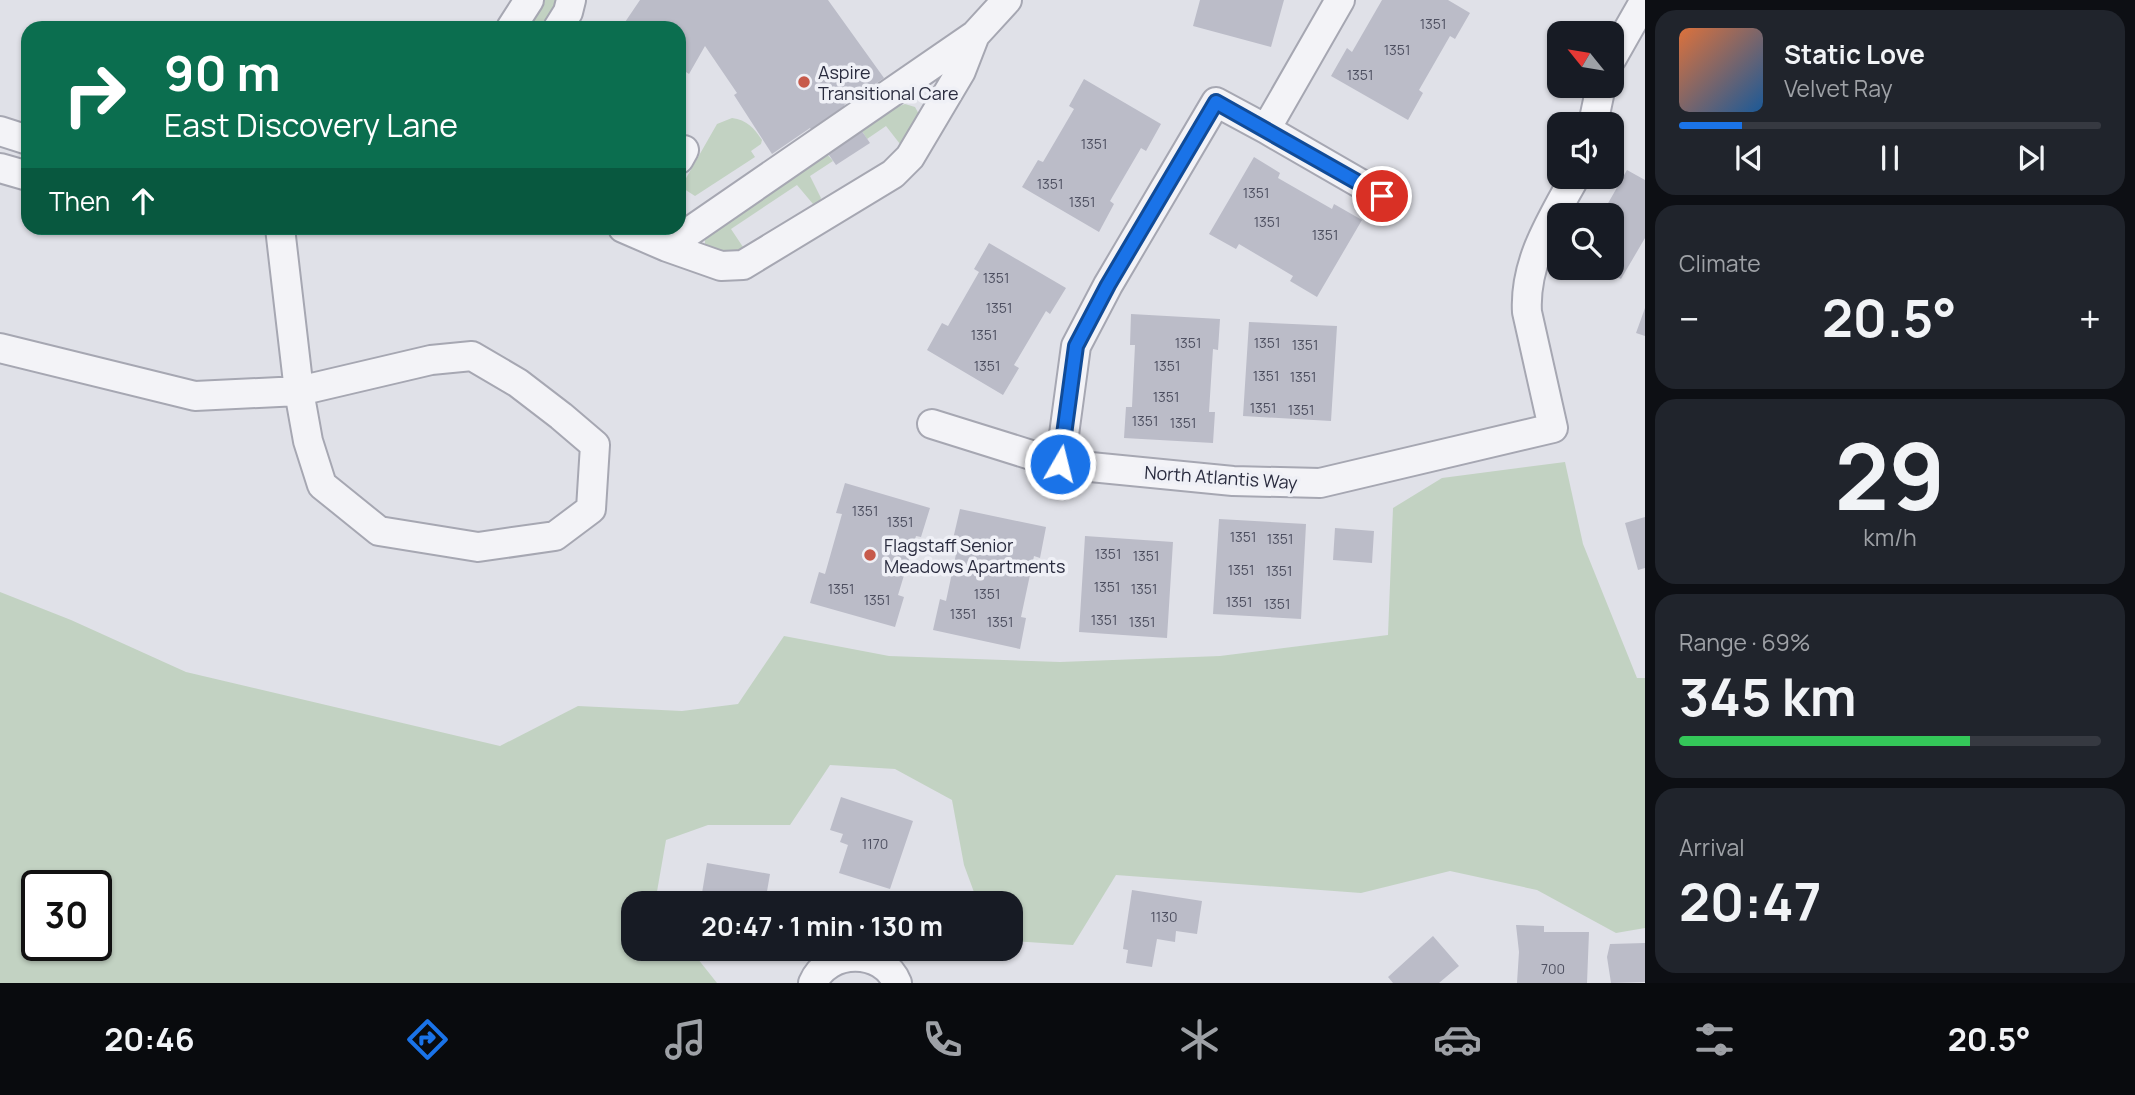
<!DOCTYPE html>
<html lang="en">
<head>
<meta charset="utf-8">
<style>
	body { margin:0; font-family:Manrope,sans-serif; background:#20242c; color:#f1f3f6; height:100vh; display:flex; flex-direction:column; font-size:26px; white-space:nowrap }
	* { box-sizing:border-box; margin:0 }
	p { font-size:23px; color:#9ea1a6 }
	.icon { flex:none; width:38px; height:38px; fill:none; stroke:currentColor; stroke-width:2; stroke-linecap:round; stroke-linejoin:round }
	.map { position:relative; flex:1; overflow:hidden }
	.panel { display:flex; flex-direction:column; gap:10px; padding:10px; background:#0d0f14; width:490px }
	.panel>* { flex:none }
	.top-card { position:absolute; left:21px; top:21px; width:665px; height:214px; border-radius:21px; box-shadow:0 2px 5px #0004; background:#0b6e4f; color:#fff; overflow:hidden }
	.needle { width:46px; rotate:300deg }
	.tools { position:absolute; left:1547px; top:21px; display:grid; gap:14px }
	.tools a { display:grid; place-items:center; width:77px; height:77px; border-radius:14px; background:#171b24; box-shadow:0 2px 5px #0004; font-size:35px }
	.speed { position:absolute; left:21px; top:870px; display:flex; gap:14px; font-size:35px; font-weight:700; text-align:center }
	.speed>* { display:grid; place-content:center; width:91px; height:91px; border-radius:50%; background:#171b24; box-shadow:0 2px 5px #0004; line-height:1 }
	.speed .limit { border:4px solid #111; border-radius:10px; background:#fff; color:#111 }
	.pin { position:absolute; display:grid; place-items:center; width:60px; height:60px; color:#fff; margin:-30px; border:4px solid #fff; border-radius:50%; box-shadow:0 2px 7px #0007 }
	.me { position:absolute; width:77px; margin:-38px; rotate:8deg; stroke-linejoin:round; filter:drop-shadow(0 0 5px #0008) }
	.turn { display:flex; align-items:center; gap:24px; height:147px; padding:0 28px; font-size:32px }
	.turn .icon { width:91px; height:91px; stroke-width:2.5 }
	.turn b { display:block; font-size:49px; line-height:60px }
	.then { display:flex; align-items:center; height:66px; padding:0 28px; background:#0003; gap:14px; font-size:26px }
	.big { font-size:52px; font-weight:700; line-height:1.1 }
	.panel .widget { flex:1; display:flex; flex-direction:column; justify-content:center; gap:10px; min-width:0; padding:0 24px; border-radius:21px; background:#20242c }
	.panel .dial { align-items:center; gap:0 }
	.dial b { font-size:91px; line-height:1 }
	.song { display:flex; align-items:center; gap:21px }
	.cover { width:84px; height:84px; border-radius:10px; background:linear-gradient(135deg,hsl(20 70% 55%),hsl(210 70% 35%)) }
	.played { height:7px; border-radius:4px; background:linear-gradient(90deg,#1a73e8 15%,#363941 15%) }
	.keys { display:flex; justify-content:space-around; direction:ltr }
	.heat { display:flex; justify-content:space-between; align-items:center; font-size:38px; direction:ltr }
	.charge { height:10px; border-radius:5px; background:linear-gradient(90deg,#34c759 69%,#363941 0) }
	.trip { position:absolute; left:621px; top:891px; width:402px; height:70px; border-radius:21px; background:#171b24; box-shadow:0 2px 5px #0004; font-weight:700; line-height:70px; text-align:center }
	.tabs { display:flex; height:112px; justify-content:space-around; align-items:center; background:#090b0e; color:#9ea1a6 }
	.tabs .icon { width:49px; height:49px }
	.tabs .on { color:#1a73e8 }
	.tabs b { font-size:32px; color:#f1f3f6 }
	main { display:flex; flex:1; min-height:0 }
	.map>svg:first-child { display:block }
</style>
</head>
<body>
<main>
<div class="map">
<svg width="1645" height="983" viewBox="0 0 1645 983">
	<rect width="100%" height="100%" fill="#e0e1e8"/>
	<path fill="#c2d2c2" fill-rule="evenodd" d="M544 0H564L552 28H527Z
		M905 104 915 107 920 116 903 144H900L886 126 867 139 862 131 897 107Z
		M732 118C747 120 754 128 762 140L761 144 751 151 755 157 695 196 681 187 717 124Z
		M827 154 833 161 810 176 821 198 819 202 813 204 797 185 731 229 743 247 742 251C731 256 714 254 705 245V236L712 230Z
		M1565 462 1583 544 1637 678H1645V928L1616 933 1537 890 1450 871 1361 893 1116 875 1073 945 1012 941V903H978L964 865 952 800 895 769 830 765 790 825H708L666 840 655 903H634V948L690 949 717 983H0V592L71 620 186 672 500 746 578 706 682 711 738 704 784 636 889 656 1060 662 1220 656 1388 635 1393 508 1442 478ZM37 886H96V945H37Z"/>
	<path fill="#bbbcc8" d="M640 0H828L884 78 844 105 870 143 836 165 810 128 772 154 734 95 737 93 705 46 689 74 686 72 679 85V28H621Z
		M1200 0H1284L1271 47 1193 26Z
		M1382 0H1448L1470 13 1455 39 1450 36 1419 90 1423 93 1408 120 1331 76 1347 48 1352 52Z
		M1084 79 1161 124 1146 151 1141 148 1110 201 1114 204 1099 232 1022 187 1038 160 1043 162 1074 109 1069 106Z
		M1254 157 1280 173 1278 178 1332 209 1334 204 1362 220 1317 297 1290 281 1293 276 1239 244 1236 249 1209 234Z
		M1627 170 1645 180V238L1621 279 1602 268H1612L1610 215 1614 209 1607 205Z
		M989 243 1066 288 1050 314 1046 311 1014 365 1019 368 1003 395 927 350 942 323 948 326 979 272 974 269Z
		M1645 308V336L1636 333Z
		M1131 314 1220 319 1218 350 1213 349 1209 412H1215L1213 443 1124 438 1126 407H1132L1135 345H1130Z
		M1249 322 1337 326 1331 421 1243 416Z
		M845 483 930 508 921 537 916 536 898 595 904 597 895 627 810 603 819 572 825 574 842 514 836 513Z
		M960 509 1046 527 1040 558 1034 556 1021 617 1026 618 1020 649 933 630 940 599 946 601 959 540 953 539Z
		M1645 517V568L1638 570 1625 523Z
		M1219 519 1306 524 1301 619 1213 614Z
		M1335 528 1374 531 1372 563 1333 560Z
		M1085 536 1173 542 1167 638 1079 632Z
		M841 797 913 821 890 889 839 873 848 845 840 842 843 834 830 830Z
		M707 863 770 874 765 903H691L693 891 702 893Z
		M1132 890 1202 901 1197 934 1176 931 1175 942 1157 939 1152 967 1126 963 1128 950 1123 949Z
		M1516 925 1544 926V932H1589L1587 983H1517L1519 952Z
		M1433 936 1459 966 1439 983H1393L1388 977Z
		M1645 943V982L1611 983 1607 957 1610 944Z"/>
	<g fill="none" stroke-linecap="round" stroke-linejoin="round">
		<g stroke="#a6a7b2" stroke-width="32">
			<path id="minor" d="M511 28 529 0
				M558 28 568 12 571 0
				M1612 58 1645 0
				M1593 124 1601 86
				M1266 129 1382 196
				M0 131 28 140
				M679 159 684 150
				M0 168 28 176
				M623 228 667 247 721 266 743 265 893 174 910 157 961 71 975 35 1007 0
				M667 247 975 35
				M0 348 195 396 299 391 431 360 472 356 518 383 561 416 595 445 591 509 555 536 478 547 379 531 322 485 308 441 299 391 280 228
				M932 424 1060 464 1233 481 1320 483 1553 428 1527 312C1524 262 1552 219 1575 177
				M1060 464 1076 346 1108 285 1216 102 1266 129 1340 0
				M813 983C828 948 883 948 897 983"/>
		</g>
		<use href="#minor" stroke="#f3f3f7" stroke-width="28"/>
	</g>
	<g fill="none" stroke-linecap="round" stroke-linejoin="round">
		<g stroke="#114b97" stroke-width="18">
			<path id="route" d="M1060 464 1076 346 1108 285 1216 102 1382 196"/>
		</g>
		<use href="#route" stroke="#1a73e8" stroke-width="12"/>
	</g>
	<g fill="#c75a4b" stroke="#eff0f6" stroke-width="2.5">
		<circle cx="804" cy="82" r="7"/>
		<circle cx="870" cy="555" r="7"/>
	</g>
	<g text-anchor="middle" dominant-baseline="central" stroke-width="7" stroke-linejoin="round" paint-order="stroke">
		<g font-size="14" fill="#4e5061">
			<text x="1433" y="23">1351</text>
			<text x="1397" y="49">1351</text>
			<text x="1360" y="74">1351</text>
			<text x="1094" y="143">1351</text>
			<text x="1050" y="183">1351</text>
			<text x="1256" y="192">1351</text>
			<text x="1082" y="201">1351</text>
			<text x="1267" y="221">1351</text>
			<text x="1325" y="234">1351</text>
			<text x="996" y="277">1351</text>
			<text x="999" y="307">1351</text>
			<text x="984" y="334">1351</text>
			<text x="1188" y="342">1351</text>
			<text x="1267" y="342">1351</text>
			<text x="1305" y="344">1351</text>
			<text x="987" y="365">1351</text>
			<text x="1167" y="365">1351</text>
			<text x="1266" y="375">1351</text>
			<text x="1303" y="376">1351</text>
			<text x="1166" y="396">1351</text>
			<text x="1263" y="407">1351</text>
			<text x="1301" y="409">1351</text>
			<text x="1145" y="420">1351</text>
			<text x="1183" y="422">1351</text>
			<text x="865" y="510">1351</text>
			<text x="900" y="521">1351</text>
			<text x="1243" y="536">1351</text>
			<text x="1280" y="538">1351</text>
			<text x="1108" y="553">1351</text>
			<text x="1146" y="555">1351</text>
			<text x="1241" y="569">1351</text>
			<text x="1279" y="570">1351</text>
			<text x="1107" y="586">1351</text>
			<text x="841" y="588">1351</text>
			<text x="1144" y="588">1351</text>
			<text x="987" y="593">1351</text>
			<text x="877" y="599">1351</text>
			<text x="1239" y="601">1351</text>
			<text x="1277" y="603">1351</text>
			<text x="963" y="613">1351</text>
			<text x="1104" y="619">1351</text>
			<text x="1000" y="621">1351</text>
			<text x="1142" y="621">1351</text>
			<text x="875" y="843">1170</text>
			<text x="1164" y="916">1130</text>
			<text x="1553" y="968">700</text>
		</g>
		<g font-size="18" fill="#2a2c3f" stroke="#eff0f6" text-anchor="start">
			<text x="818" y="72">Aspire<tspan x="818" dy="21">Transitional Care</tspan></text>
			<text x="884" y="545">Flagstaff Senior<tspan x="884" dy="21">Meadows Apartments</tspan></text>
		</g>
		<g font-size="18" fill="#2a2c3f" stroke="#eff0f6">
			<text transform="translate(1221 477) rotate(4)">North Atlantis Way</text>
		</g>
	</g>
</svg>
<div class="tools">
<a><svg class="needle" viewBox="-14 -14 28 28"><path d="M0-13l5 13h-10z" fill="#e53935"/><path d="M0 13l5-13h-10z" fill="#9ea1a6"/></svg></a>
<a><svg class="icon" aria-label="sound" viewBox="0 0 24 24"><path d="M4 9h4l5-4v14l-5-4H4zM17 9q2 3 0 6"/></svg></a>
<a><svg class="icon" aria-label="search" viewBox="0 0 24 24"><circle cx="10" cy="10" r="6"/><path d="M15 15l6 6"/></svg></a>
</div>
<div class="speed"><div class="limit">30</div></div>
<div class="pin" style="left:1382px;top:196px;background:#d93025"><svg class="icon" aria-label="arrive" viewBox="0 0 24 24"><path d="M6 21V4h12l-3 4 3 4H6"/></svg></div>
<svg class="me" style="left:1060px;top:464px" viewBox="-20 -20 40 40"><circle r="17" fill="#1a73e8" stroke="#fff" stroke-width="3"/><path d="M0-11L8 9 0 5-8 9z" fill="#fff"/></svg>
<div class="trip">20:47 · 1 min · 130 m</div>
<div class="top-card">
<div class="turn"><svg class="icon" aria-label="right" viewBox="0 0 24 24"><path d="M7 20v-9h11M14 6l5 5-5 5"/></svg><div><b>90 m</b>East Discovery Lane</div></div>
<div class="then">Then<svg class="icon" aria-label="ahead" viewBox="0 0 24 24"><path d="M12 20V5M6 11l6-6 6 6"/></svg></div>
</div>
</div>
<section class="panel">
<div class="widget">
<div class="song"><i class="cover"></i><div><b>Static Love</b><p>Velvet Ray</p></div></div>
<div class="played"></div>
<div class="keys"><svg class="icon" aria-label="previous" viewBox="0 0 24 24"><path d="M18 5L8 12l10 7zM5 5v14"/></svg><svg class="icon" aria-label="pause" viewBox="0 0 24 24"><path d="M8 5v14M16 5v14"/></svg><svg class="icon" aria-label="next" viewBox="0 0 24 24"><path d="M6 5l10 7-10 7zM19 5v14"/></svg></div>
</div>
<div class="widget"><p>Climate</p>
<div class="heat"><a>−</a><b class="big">20.5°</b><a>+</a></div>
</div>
<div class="widget dial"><b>29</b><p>km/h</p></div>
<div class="widget"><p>Range · 69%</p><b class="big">345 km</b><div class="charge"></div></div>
<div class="widget"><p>Arrival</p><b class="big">20:47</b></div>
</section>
</main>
<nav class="tabs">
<b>20:46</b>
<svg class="icon on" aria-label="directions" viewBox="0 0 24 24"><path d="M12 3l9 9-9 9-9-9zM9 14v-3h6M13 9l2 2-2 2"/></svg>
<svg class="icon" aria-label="music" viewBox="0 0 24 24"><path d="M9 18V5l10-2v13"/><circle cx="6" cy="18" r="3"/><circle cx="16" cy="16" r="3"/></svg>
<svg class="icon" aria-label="phone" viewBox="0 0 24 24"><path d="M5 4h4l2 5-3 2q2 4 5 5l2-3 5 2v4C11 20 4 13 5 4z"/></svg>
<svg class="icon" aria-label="climate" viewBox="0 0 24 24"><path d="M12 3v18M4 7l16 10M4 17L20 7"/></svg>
<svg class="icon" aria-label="car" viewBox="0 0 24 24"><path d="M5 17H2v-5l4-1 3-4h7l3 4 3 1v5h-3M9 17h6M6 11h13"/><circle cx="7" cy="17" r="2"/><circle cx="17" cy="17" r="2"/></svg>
<svg class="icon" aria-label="filters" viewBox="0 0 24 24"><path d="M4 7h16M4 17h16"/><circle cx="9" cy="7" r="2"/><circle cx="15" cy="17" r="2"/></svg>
<b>20.5°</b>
</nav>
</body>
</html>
